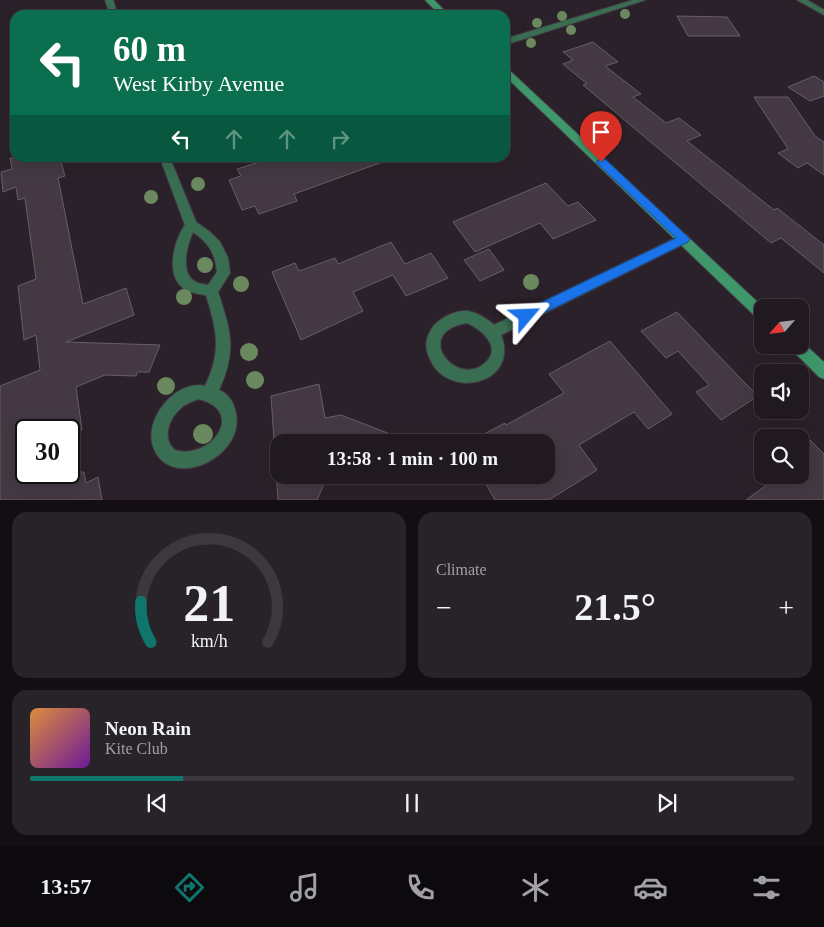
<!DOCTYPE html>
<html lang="en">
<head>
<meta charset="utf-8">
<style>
	body { margin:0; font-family:Georgia,serif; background:#282229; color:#f1f3f6; height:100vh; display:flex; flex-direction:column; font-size:19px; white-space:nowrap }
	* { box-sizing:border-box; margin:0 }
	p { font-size:16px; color:#a2a0a5 }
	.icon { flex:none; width:28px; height:28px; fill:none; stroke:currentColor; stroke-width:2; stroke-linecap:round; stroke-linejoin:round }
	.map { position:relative; height:500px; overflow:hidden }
	.sheet { display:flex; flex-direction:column; gap:12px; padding:12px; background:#120e12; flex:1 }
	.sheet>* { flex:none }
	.top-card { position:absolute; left:10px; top:10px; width:500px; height:152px; border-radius:15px; box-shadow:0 5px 20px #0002,0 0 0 1px #3d383e; background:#0b6e4f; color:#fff; overflow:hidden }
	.needle { width:32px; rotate:242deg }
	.controls { position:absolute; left:754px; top:299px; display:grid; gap:10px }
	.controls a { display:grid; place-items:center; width:55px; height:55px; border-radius:10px; background:#201920; box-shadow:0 5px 20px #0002,0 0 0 1px #3d383e; font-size:25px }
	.speed { position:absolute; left:15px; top:419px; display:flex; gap:10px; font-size:25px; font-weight:700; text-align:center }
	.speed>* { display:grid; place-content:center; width:65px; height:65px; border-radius:50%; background:#201920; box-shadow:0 5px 20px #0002,0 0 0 1px #3d383e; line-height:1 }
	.speed .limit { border:2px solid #111; border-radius:8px; background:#fff; color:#111 }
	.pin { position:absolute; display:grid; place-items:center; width:42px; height:42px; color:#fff; margin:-51px -21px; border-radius:50% 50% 50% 0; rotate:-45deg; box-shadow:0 0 5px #0007 }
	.pin .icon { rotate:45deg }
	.me { position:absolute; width:55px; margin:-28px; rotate:64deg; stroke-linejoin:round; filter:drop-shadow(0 0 4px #0008) }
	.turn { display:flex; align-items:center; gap:18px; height:105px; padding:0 20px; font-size:22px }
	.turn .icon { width:65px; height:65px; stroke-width:2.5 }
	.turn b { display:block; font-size:35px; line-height:42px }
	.lanes { display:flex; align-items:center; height:48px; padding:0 20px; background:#0003; justify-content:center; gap:25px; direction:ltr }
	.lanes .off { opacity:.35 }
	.big { font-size:38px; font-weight:600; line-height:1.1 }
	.sheet .tile { flex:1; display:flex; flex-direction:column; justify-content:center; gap:8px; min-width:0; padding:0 18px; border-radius:15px; background:#282229 }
	.sheet .dial { align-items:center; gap:0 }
	.dial svg { height:130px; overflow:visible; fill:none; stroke:#3d383e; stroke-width:7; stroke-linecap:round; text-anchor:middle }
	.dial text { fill:#f1f3f6; stroke:none }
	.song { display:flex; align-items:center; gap:15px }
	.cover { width:60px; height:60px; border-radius:8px; background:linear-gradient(135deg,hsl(30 70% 55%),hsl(280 70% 35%)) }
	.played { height:5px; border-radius:2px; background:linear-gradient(90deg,#0f766e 20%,#3d383e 20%) }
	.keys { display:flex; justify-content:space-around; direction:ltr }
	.heat { display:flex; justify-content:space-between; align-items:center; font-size:28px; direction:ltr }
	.sheet .tiles { flex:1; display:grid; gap:12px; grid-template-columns:1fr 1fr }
	.tile:last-child { grid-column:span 2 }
	.trip { position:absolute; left:270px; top:434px; width:285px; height:50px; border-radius:15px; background:#201920; box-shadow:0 5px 20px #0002,0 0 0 1px #3d383e; font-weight:600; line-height:50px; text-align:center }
	.tabs { display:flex; height:80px; justify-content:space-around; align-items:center; background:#0d0a0d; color:#a2a0a5 }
	.tabs .icon { width:35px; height:35px }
	.tabs .on { color:#0f766e }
	.tabs b { font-size:22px; color:#f1f3f6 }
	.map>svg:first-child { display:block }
</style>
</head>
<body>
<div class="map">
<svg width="824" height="500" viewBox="0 0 824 500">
	<rect width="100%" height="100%" fill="#2b212a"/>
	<path fill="#443943" stroke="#695d68" d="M677 16 727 17 740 36H688Z
		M593 42 618 62 605 66 641 94 633 97 666 123 679 118 701 135 687 141 774 210 777 208 824 245V273L781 238 771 243 583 85 587 84 563 64 573 60 563 52Z
		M814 76 824 82V96L810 101 788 87Z
		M754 97H788L815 136 824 142V175L807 163 798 168 778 153 788 149Z
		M10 158H60L65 176 58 178 83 304 126 288 134 315 66 342 160 345 149 372H137L136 376 105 375 76 387 82 430H26V472H84L86 483 98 477 102 500H0V386L40 370 36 335 24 340 18 286 36 279 25 198 18 200 16 187 3 192 1 172 12 169Z
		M273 158H388V160L294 194 297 201 259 214 255 206 242 210 229 180 241 176 237 169Z
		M546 183 568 206 578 202 596 220 553 239 540 223 475 252 453 222Z
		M391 242 405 264 431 253 448 278 406 296 393 275 353 292 363 311 301 340 272 272 295 263 299 271 335 258 338 264Z
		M489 249 504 270 480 281 464 260Z
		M677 312 741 379 758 396 721 420 696 392 709 385 678 351 666 358 641 331Z
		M610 341 672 414 648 429 634 412 579 445 597 470 549 500H495L481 475H546V442H469L505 423 506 425 564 393 549 374Z
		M319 384 325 418 341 415 411 442H279V475H328L317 500H278L271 396Z
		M800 430 824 454V500H746L780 475H800Z"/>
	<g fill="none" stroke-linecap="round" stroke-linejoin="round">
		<g stroke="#463d46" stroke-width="2">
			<path id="minor" d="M105 0H113L118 15H110Z
				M633 0H645L505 45V39Z
				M797 0H807L824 10V15Z
				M160 158H170L196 222 210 232 220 242 228 258 230 273 218 292C231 332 237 350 219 390 228 394 233 401 235 410 249 456 169 494 153 446 144 419 176 379 205 386 222 352 217 330 206 295 199 294 192 293 186 290 164 277 174 241 185 225ZM193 232C209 243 215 253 217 272L208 285C204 284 199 284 196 282 179 274 187 245 193 232ZM199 399C248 412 209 461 175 450 161 439 169 418 181 408 186 403 193 401 199 399Z
				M684 234 688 236 690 239 688 242 501 335C520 384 448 401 430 359 425 348 425 340 431 330 437 319 455 310 467 311 476 312 488 319 494 325ZM467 323C481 329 503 347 485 363 456 389 411 332 467 323Z"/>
		</g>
		<g stroke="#463d46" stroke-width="2">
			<path id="secondary" d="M425 0H434L449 15H440Z
				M505 68 508 69 764 308H762V320L757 318 505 76Z
				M800 340 824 362V379L819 377 791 349 789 345H800Z"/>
		</g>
		<use href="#minor" fill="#3a6e53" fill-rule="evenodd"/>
		<use href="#secondary" fill="#3f986c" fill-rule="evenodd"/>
	</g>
	<g fill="#6b895e">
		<circle cx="625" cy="14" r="5"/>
		<circle cx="562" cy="16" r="5"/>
		<circle cx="537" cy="23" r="5"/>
		<circle cx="571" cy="30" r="5"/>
		<circle cx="531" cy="43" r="5"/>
		<circle cx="198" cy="184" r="7"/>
		<circle cx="151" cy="197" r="7"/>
		<circle cx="205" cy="265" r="8"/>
		<circle cx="531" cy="282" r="8"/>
		<circle cx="241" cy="284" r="8"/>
		<circle cx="184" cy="297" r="8"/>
		<circle cx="249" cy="352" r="9"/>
		<circle cx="255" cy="380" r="9"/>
		<circle cx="166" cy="386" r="9"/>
		<circle cx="203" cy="434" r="10"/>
	</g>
	<path fill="#1a73e8" stroke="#114b97" d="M601 158 605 159 690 239 688 242 530 320 526 321 521 320 520 316 521 312 676 238 598 164 596 162Z"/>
</svg>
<div class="controls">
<a><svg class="needle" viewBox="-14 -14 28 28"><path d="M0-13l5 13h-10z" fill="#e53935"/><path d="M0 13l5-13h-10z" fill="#a2a0a5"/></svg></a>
<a><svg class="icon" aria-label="sound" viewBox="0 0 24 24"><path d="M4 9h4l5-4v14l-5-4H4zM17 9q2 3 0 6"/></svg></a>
<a><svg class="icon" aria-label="search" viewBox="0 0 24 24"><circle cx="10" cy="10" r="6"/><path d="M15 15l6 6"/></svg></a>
</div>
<div class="speed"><div class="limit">30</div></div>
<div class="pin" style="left:601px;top:162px;background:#d93025"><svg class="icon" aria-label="arrive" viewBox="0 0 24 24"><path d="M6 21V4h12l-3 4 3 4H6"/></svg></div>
<svg class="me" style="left:526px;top:316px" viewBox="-20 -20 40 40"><path d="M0-17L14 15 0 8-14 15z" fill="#1a73e8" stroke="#fff" stroke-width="4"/></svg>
<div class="trip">13:58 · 1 min · 100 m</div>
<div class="top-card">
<div class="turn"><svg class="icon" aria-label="left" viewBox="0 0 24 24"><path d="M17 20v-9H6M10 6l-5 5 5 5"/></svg><div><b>60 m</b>West Kirby Avenue</div></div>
<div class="lanes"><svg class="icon" aria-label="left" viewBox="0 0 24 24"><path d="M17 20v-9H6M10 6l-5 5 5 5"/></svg><svg class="icon off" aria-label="ahead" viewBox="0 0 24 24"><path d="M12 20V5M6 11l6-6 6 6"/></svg><svg class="icon off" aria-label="ahead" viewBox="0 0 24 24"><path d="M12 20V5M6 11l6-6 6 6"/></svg><svg class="icon off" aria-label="right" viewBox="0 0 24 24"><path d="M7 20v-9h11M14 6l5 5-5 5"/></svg></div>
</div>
</div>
<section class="sheet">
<div class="tiles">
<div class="tile dial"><svg viewBox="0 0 100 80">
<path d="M14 69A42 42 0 1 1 86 69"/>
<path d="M14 69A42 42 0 0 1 8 44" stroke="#0f766e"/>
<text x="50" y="56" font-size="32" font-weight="700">21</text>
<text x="50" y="72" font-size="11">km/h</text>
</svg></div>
<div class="tile"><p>Climate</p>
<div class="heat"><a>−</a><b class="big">21.5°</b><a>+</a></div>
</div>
<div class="tile">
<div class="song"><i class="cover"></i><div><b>Neon Rain</b><p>Kite Club</p></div></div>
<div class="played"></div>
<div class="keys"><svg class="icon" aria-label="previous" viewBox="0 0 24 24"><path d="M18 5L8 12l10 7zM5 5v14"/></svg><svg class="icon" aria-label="pause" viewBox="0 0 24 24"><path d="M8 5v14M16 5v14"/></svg><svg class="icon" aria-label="next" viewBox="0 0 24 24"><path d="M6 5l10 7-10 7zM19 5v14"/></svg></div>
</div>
</div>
</section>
<nav class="tabs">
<b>13:57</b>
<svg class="icon on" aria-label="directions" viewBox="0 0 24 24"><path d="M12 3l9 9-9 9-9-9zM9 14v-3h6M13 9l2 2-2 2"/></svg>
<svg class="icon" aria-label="music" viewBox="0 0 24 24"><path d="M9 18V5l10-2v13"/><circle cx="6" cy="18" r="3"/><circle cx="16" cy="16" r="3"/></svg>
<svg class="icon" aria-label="phone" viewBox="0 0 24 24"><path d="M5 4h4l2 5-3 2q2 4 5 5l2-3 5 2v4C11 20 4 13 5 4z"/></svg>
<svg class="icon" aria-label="climate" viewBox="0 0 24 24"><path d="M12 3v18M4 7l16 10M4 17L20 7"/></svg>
<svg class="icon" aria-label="car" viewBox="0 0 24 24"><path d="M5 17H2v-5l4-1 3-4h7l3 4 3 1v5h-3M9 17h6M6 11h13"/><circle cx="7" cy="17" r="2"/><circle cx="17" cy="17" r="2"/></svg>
<svg class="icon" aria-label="filters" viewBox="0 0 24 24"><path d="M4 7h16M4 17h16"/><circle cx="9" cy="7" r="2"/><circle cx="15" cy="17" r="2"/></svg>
</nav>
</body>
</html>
